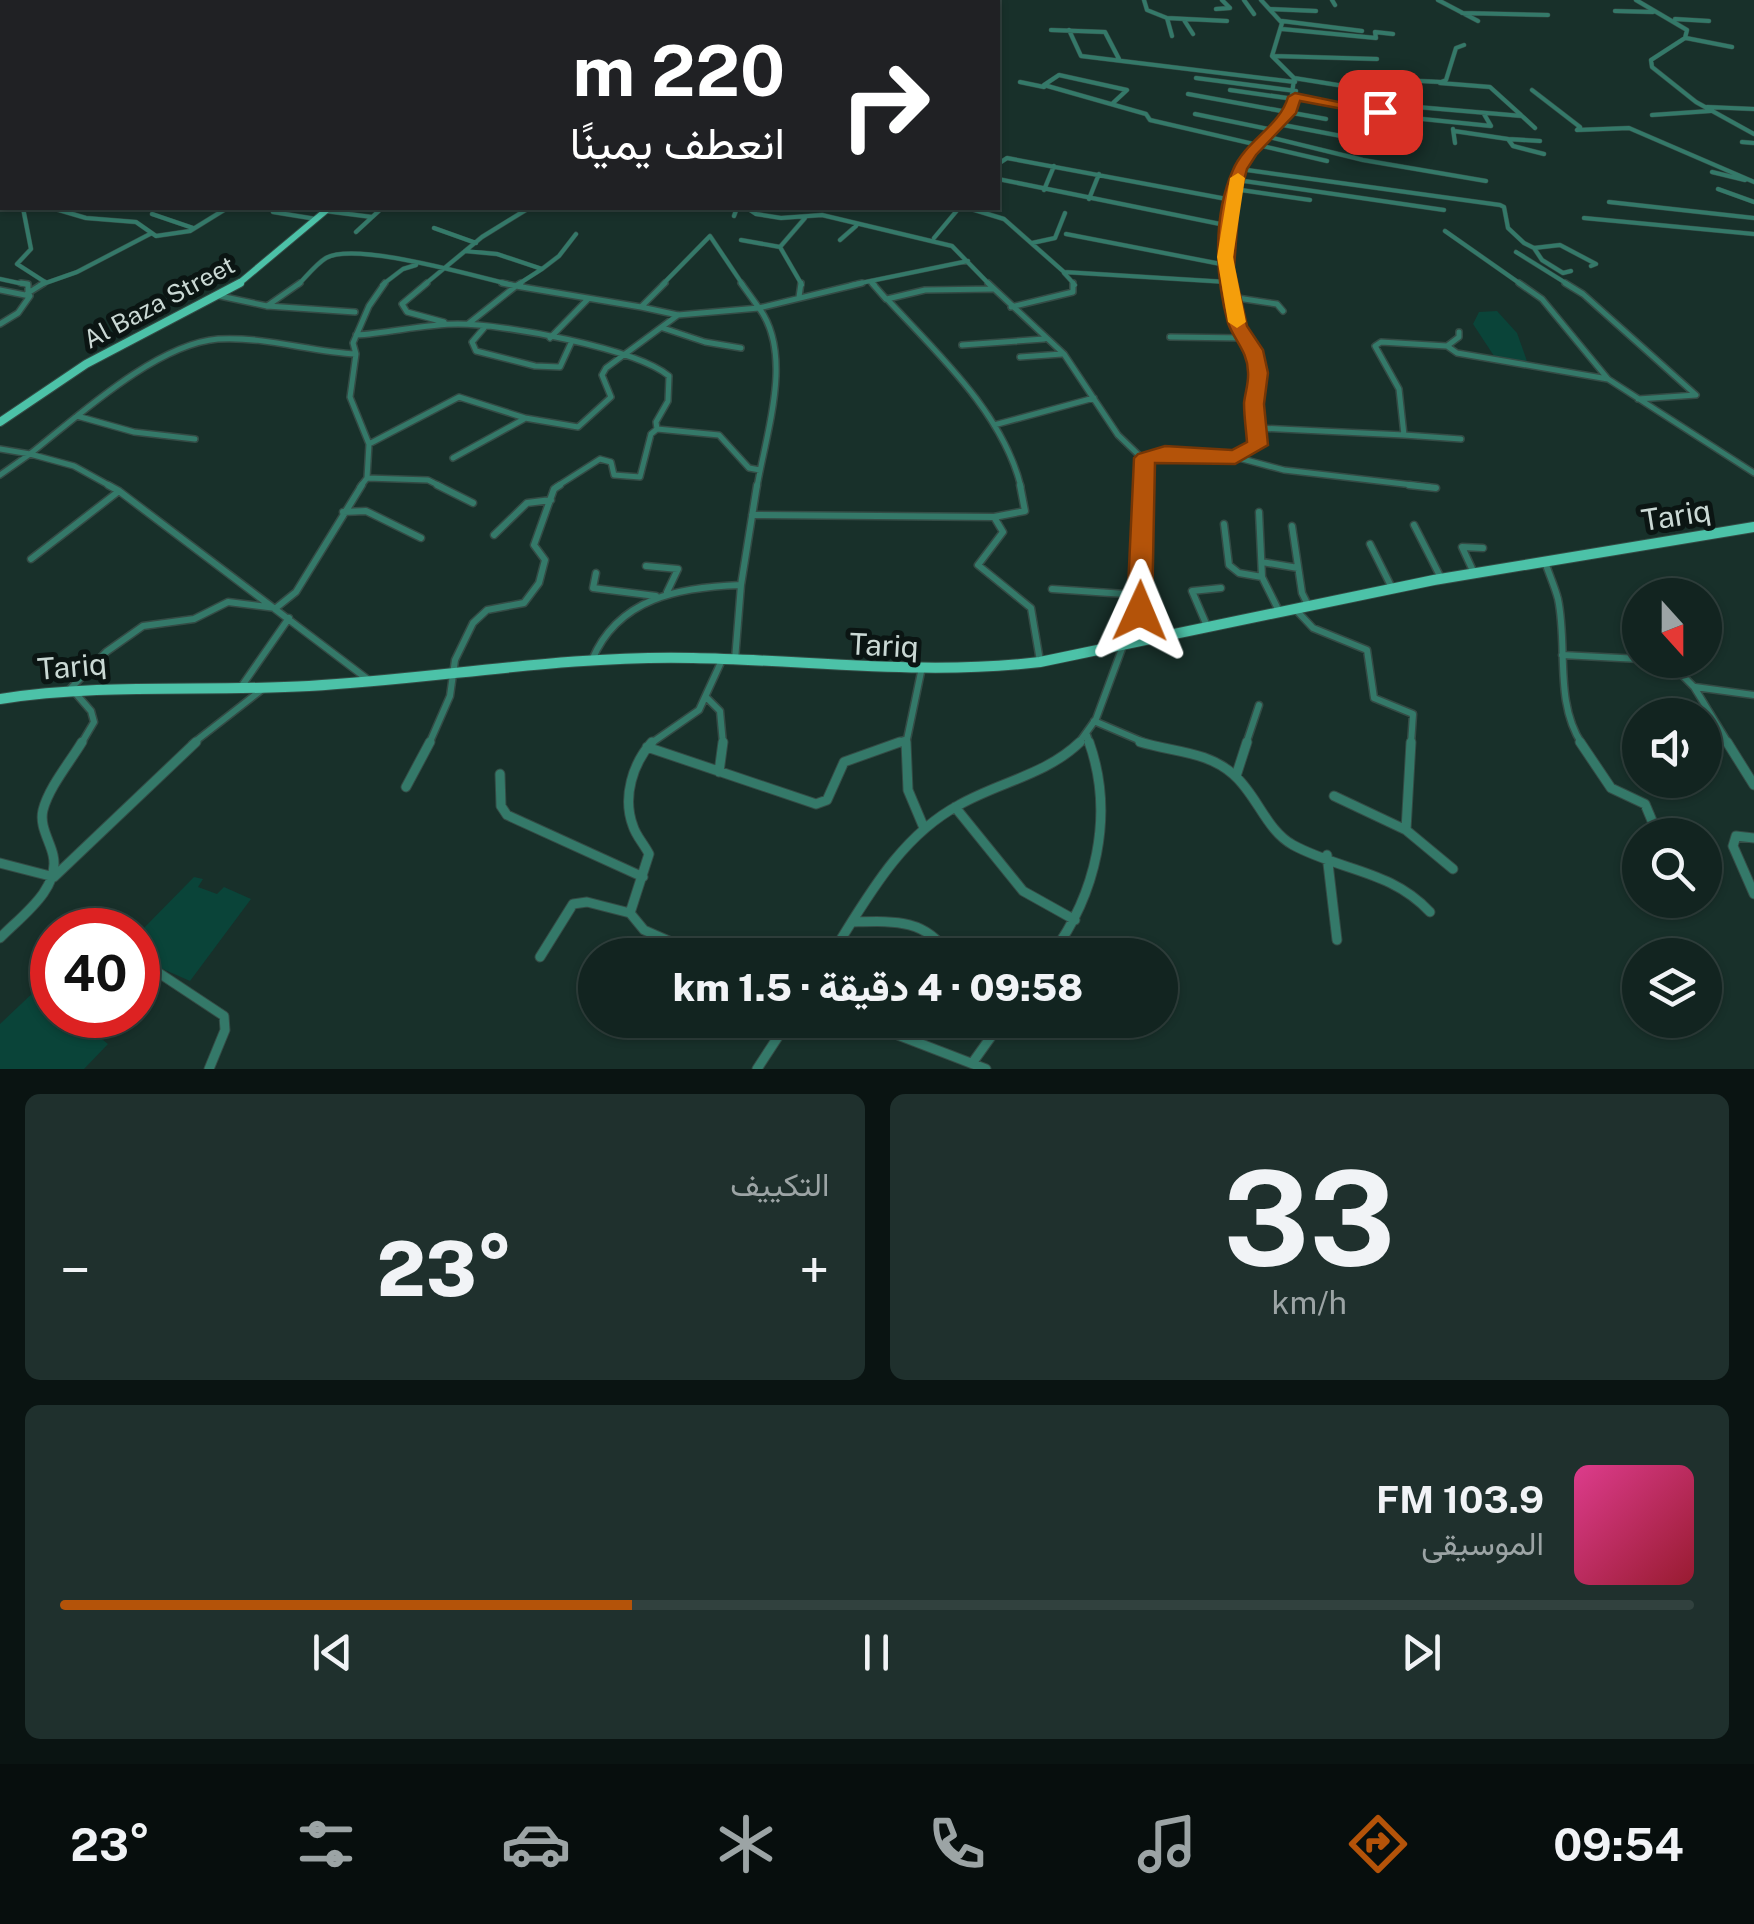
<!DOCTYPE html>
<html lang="ar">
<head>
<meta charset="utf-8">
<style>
	body { margin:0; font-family:"Public Sans",Vazirmatn,sans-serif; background:#1f302d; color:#f1f3f6; direction:rtl; height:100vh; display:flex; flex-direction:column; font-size:38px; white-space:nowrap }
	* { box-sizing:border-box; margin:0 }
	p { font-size:32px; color:#9ca4a5 }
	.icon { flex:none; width:55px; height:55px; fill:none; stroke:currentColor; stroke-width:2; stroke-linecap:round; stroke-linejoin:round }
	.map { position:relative; height:1069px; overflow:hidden; direction:ltr }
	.drawer { display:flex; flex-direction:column; gap:25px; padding:25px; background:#0a1412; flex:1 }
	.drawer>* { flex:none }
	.guide { position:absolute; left:0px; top:0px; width:1000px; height:210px; box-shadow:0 2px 8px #0004,0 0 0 2px #31413e; direction:rtl; background:#202124; color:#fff; overflow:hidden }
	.needle { width:65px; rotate:159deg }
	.controls { position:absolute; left:1622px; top:578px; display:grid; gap:20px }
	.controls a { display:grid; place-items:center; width:100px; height:100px; border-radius:50%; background:#122420; box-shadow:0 2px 8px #0004,0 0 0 2px #31413e; font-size:50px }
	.speed { position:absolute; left:30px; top:908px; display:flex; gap:20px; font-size:50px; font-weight:700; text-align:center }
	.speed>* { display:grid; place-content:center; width:130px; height:130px; border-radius:50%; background:#122420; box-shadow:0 2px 8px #0004,0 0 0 2px #31413e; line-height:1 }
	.speed .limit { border:15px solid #d22; background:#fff; color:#111 }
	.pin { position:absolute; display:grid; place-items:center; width:85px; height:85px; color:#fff; margin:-42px; border-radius:20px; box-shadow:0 5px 15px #0006 }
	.me { position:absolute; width:110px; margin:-55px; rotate:1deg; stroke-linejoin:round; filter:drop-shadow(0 0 8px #0008) }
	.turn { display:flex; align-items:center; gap:35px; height:210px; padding:0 50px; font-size:45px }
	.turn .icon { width:130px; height:130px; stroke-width:2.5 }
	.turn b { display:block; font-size:70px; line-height:85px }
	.big { font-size:75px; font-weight:800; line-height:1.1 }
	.drawer .tile { flex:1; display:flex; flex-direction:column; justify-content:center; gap:15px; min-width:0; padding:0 35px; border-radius:15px; background:#1f302d }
	.drawer .dial { align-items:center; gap:0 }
	.dial b { font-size:130px; line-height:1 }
	.song { display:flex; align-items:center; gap:30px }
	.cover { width:120px; height:120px; border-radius:15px; background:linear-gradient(135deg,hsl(330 70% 55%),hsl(350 70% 35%)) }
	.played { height:10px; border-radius:5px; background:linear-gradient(90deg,#b45309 35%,#31413e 35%) }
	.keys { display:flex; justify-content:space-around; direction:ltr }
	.heat { display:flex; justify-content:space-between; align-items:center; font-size:55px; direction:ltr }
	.drawer .tiles { flex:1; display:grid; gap:25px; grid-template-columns:1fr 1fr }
	.tile:last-child { grid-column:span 2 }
	.trip { position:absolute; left:578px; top:938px; width:600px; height:100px; border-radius:50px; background:#122420; box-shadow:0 2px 8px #0004,0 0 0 2px #31413e; font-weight:800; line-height:100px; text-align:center; direction:rtl }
	.tabs { display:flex; height:160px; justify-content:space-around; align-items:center; background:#070e0d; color:#9ca4a5 }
	.tabs .icon { width:70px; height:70px }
	.tabs .current { color:#b45309 }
	.tabs b { font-size:45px; color:#f1f3f6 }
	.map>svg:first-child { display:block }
</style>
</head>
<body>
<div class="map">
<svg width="1754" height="1069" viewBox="0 0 1754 1069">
	<rect width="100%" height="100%" fill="#18302a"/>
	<path fill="#0a4439" d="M1497 311 1517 333 1528 364 1496 359 1473 324 1479 312Z
		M194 877 203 879 198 887 217 894 224 887 251 899 190 981 138 958V934Z
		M38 988 52 999V1015H72L108 1044 84 1069H0V1024Z"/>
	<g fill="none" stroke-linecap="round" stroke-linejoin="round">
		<g stroke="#344b45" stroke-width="5">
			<path id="minor-far3" d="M1144 0 1147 10 1167 18 1227 21
				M1244 0 1254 14
				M1332 0 1335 5
				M1438 0 1478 21
				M1636 0 1687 30 1685 38 1651 60 1652 67 1696 102 1754 134
				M125 2 137 0
				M664 2 670 0
				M837 2 841 0
				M1216 9 1230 8 1222 0
				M1270 9 1316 11
				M1615 11 1653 12
				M1462 13 1548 15
				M1167 18 1172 36
				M1675 19 1709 21
				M1184 20 1193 34
				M1282 21 1362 31
				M1282 29 1376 38 1375 32 1393 34
				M1051 30 1105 32 1119 59
				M1069 30 1081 56 1295 82
				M1686 38 1732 47
				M1273 56 1377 59
				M1196 78 1296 91
				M1294 78 1350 87 1400 80 1441 82 1446 80 1456 48 1464 45
				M1020 82 1044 87
				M1440 83 1490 87 1521 115
				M1363 87 1382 104 1522 116 1535 128
				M1230 90 1294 99
				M1532 90 1580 127 1577 130 1629 128 1754 182
				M1188 94 1326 119
				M1295 97 1403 117 1491 126 1484 114
				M1113 103 1127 90 1059 75 1044 85 1146 114 1150 120 1327 161
				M1707 107 1754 109
				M1195 114 1273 130
				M1652 115 1710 111
				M1278 124 1378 143
				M1453 129 1455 143
				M1454 131 1508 139 1513 146 1544 154
				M1269 137 1363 160 1486 181
				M1508 139 1540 141
				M1742 142 1754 143
				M998 164 1007 158 1232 200
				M1240 169 1500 205 1504 207 1508 228 1524 243 1534 248 1560 245 1596 264 1591 266
				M1712 172 1745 180
				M998 179 1230 226
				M1237 180 1444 210
				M1234 189 1310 200
				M1718 189 1754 202
				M1044 190 1054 166
				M1089 199 1099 174
				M1609 202 1754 218
				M23 208 31 249 17 264 45 282
				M52 208 86 218 136 222 156 236 190 231 224 210 211 208
				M275 208 273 212 316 219
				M747 208 756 214 781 218 822 215 952 246 990 285
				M968 208 1004 219 1064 272 1227 282
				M325 211 372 217
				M152 214 193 228
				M734 216 737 208
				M1584 218 1754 234
				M434 228 476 243
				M1445 231 1522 285
				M356 232 382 208
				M1066 234 1226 265
				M934 238 959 208
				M741 240 780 247 805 218
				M840 240 856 226
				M1032 243 1055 238 1065 213
				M780 247 802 285
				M1534 248 1542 260 1563 273 1571 271
				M465 251 497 254 542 269 517 285
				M1516 252 1569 285
				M542 269 559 256 576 234
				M1064 273 1075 285
				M0 279 28 285
				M871 281 875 285
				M40 285 77 272 150 234
				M298 285C306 277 316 264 326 258 356 241 476 277 513 285
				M382 285 403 269 416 265
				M424 285 482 237 529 208
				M662 285 710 236 743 285
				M851 285 968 261
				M1229 285 1225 257 1240 169 1290 112 1294 78 1272 56 1282 23 1261 0"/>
		</g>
		<g stroke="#344b45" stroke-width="8">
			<path id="minor-far2" d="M21 283 28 284V293L44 283
				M427 283 402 304 407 312 444 322
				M502 283 516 286 521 283
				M665 283 641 307 678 315 759 308
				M741 283 759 308
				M872 283 886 299
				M988 283 1064 354 1118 435 1144 460
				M1519 283 1542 299 1608 379 1754 473
				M1565 283 1583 294 1696 395 1638 399
				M993 289 925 290 887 299C937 353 1003 413 1021 487
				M0 290 30 296 18 313 0 324
				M220 296 267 306 355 312
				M799 297 801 283
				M1231 297 1277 304 1283 311
				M267 306 300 283
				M1011 307 1073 292V283
				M759 308 862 283
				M468 324 516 286 641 307
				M484 328 472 342 476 351 535 366 560 367 571 343
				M663 328 705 342 741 348
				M356 335C390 333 424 324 458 324 503 324 635 348 669 376L668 401 656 422 657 429 651 434 640 477 614 475 611 462 600 459 556 487
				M1170 337 1244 338
				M550 338 588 299
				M962 345 1044 339
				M1447 346 1459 337V332
				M1020 357 1062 354
				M77 416 134 432 195 439
				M994 425 1094 398
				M1257 428 1404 435 1399 389 1375 346 1381 342 1447 346 1457 353 1608 379
				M657 429 719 435 749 468 760 470
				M1404 435 1461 439
				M369 444 459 397 525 418 578 427 611 397 602 375 606 368 678 315
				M0 449 30 454C78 416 156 344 218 339 264 336 311 352 356 354
				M1235 457 1284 470 1430 487
				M453 458 524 419
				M0 475 30 454 74 466 112 487
				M367 478 428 480 442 487
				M360 487 367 478 369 444 350 397 356 354 353 343 369 306 385 283
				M757 487C766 433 794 355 759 308
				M1144 487 1145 459C1182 445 1219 464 1256 448L1258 373 1253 350 1234 314 1229 283"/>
		</g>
		<g stroke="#344b45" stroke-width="9">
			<path id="minor-far1" d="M437 485 473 503
				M1409 485 1436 488
				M119 491 370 681
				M343 512 366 511 421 538
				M1259 512 1262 577 1279 611
				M752 515 994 517 1003 532 978 565 1031 608 1040 661
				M994 517 1025 511 1020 485
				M1224 524 1229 565 1239 573 1262 577
				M1414 525 1441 578
				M1292 526 1302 593 1308 605
				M494 535 527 503 551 500
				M1370 544 1392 588
				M31 559 119 491 108 485
				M1262 562 1298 568
				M1545 562C1549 574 1555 587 1558 599 1568 646 1554 702 1582 744
				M646 566 678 569 667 592
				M596 573 593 588 656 596
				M1474 573 1462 547 1483 548
				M1052 589 1140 595
				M1296 610 1313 628 1367 650 1374 698 1413 714 1411 744
				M1207 626 1192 591 1221 588
				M1140 641 1144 485
				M1562 655 1640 659
				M592 660C618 598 679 587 741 585
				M735 660 741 585 757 485
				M1645 660 1677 670 1694 687 1729 744
				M241 687 289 618
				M1695 687 1754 695
				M706 697 720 711 723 744
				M1094 721 1148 744
				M1087 735 1090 744
				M81 744 94 722 91 711 71 688 106 652 143 626 194 619 228 602 276 608 296 592 362 485
				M192 744 264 688
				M429 744 450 696 455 660 473 623 487 610 524 603 539 583 545 560 534 545 554 489 560 485
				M650 744 699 710 722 660
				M893 744 904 740
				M906 744 921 672
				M1078 744 1096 719 1123 646
				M1246 744 1259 705"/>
		</g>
		<g stroke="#344b45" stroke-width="11">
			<path id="minor" d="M652 742C633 763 622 797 633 826 636 836 644 844 649 854L630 913 644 930 701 955
				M906 742 908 790 924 828
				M1140 742C1172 752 1208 751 1234 775 1257 795 1266 830 1293 845 1341 871 1391 870 1430 912
				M1411 742 1406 830 1453 869
				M1580 742 1611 788 1645 804 1658 835
				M1727 742 1754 785
				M647 747 816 804 827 800 844 762 900 742
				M719 772 723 742
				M500 774 501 806 507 815 643 877
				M1236 776 1247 742
				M406 787 430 742
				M1334 796 1406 830
				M955 807 1023 891 1075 920
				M1754 838 1736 836 1733 846 1754 894
				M1327 855 1337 940
				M0 863 54 877 196 742
				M853 922C891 921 927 918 948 955
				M0 938C20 917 61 889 53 855 50 841 39 826 43 810 49 787 70 762 82 742
				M831 955C866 900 899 837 959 805 999 782 1046 775 1080 742
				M1051 955C1096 895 1115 815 1089 742
				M540 957 573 904 587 902 630 913
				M159 973 224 1016 225 1030 209 1069
				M859 1020 986 1069
				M911 1040 921 1020
				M973 1062 1003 1020
				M757 1069 789 1020"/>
		</g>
		<g stroke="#344b45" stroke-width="8">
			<path id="major-far2" d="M237 285 329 208"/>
		</g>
		<g stroke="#344b45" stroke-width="10">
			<path id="major-far1" d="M0 422 86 364 240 283"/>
		</g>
		<g stroke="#344b45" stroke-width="12">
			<path id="major" d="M0 699C103 683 206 692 309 686 437 679 564 655 693 658 810 660 923 676 1040 662L1434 580 1754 527"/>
		</g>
		<g stroke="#344b45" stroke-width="6">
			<path id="highway" d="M341 2 361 0
				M356 2 378 0"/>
		</g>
		<use href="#minor-far3" stroke="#347969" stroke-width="4"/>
		<use href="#minor-far2" stroke="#347969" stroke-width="5"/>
		<use href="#minor-far1" stroke="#347969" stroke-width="6"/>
		<use href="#minor" stroke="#347969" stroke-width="9"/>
		<use href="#major-far2" stroke="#4cc2a8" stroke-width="6"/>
		<use href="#major-far1" stroke="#4cc2a8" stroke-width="8"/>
		<use href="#major" stroke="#4cc2a8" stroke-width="10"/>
		<use href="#highway" stroke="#4be0c1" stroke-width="5"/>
	</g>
	<path fill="#b45309" stroke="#753606" stroke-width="2.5" d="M1295 93 1387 112 1380 116 1300 101 1296 113 1256 155 1247 169 1239 199 1234 268 1247 326 1263 350 1268 373 1264 404 1268 445 1235 464 1155 463 1152 611 1148 618H1131L1127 611 1134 458 1138 454 1165 446 1232 450 1247 442C1246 429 1244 416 1244 403 1245 393 1249 382 1248 372 1248 352 1234 340 1228 323 1215 276 1213 215 1233 170 1245 141 1280 126 1288 97Z"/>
	<path fill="#f59e0b" d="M1238 173 1245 178 1233 257 1246 322 1237 328 1228 322 1217 257 1230 178Z"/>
	<g text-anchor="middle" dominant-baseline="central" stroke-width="10" stroke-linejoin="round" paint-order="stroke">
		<g font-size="25" fill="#cad8d4" stroke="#0b1513">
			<text transform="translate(159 302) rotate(-28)">Al Baza Street</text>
		</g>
		<g font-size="30" fill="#cad8d4" stroke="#0b1513">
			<text transform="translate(1676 515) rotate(-9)">Tariq</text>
			<text transform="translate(884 645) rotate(3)">Tariq</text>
			<text transform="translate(72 666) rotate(-5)">Tariq</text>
		</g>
	</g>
</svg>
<div class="controls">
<a><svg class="needle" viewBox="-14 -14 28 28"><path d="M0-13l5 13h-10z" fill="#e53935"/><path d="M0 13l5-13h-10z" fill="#9ca4a5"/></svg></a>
<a><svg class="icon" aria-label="sound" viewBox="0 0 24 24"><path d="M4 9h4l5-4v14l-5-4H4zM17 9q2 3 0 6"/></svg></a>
<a><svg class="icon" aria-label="search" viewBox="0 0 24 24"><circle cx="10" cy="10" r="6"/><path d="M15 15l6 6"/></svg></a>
<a><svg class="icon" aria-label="layers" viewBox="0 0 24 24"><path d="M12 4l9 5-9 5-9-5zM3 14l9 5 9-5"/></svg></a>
</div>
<div class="speed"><div class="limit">40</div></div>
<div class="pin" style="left:1380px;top:112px;background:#d93025"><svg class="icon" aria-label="arrive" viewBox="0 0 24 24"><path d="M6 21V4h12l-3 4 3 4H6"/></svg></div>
<svg class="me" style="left:1140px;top:611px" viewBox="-20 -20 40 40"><path d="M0-17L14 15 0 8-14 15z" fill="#b45309" stroke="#fff" stroke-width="4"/></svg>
<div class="trip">09:58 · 4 دقيقة · 1.5 km</div>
<div class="guide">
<div class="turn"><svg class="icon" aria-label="right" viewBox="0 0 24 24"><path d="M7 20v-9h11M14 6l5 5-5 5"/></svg><div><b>220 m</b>انعطف يمينًا</div></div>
</div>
</div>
<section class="drawer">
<div class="tiles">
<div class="tile dial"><b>33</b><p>km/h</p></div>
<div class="tile"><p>التكييف</p>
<div class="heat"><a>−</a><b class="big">23°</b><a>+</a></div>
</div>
<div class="tile">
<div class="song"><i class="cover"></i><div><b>103.9 FM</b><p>الموسيقى</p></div></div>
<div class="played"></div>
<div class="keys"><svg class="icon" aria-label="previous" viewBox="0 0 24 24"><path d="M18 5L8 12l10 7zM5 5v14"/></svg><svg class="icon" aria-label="pause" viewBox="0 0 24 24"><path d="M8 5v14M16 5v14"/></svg><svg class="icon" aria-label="next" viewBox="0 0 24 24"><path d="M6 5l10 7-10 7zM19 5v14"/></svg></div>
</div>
</div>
</section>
<nav class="tabs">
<b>09:54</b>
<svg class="icon current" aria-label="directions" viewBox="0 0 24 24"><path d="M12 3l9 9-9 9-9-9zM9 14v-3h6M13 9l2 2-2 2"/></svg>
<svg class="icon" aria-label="music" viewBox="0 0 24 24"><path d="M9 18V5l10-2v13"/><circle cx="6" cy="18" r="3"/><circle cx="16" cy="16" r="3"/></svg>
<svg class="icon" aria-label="phone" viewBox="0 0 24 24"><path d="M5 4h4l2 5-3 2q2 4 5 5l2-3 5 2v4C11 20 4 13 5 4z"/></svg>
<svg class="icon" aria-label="climate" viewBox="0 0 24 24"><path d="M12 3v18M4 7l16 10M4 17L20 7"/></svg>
<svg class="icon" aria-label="car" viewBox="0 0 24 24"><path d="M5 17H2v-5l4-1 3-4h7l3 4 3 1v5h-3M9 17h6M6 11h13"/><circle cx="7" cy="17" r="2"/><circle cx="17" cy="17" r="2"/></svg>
<svg class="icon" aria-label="filters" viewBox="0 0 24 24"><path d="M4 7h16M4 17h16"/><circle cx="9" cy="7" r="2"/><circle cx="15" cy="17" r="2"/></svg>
<b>23°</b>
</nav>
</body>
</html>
